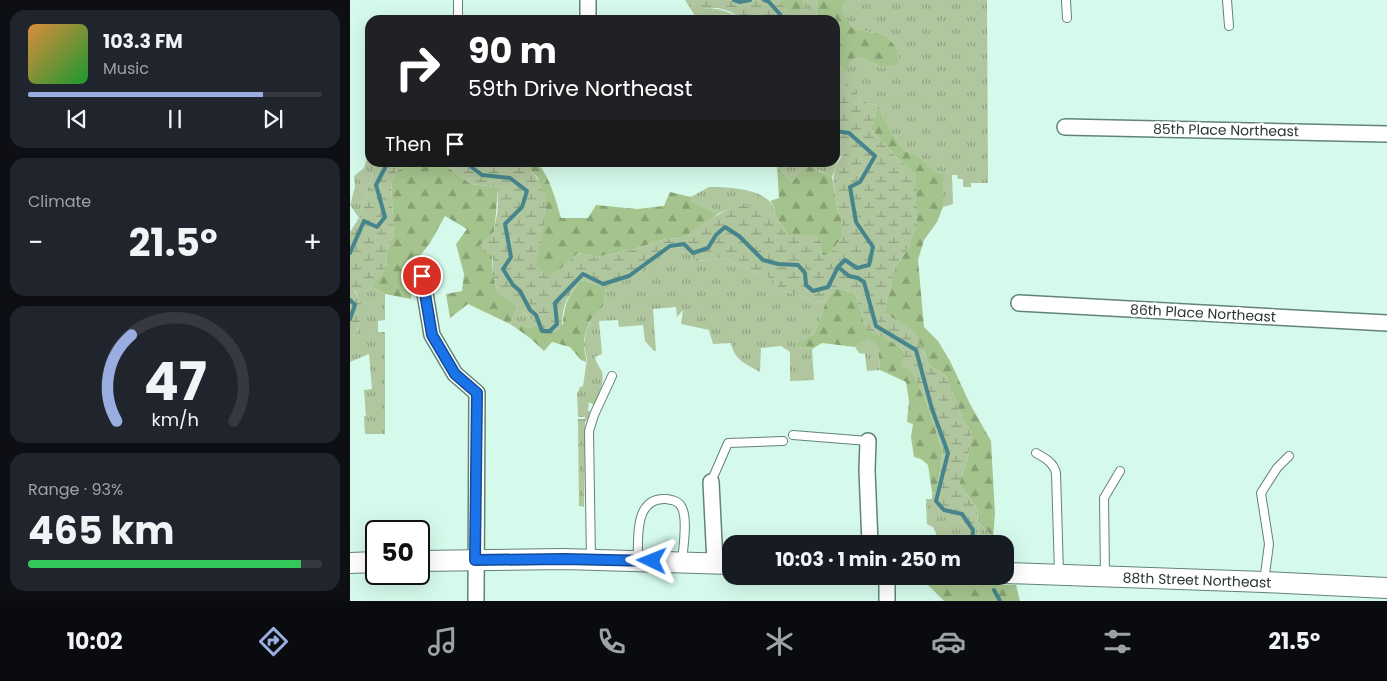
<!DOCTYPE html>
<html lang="en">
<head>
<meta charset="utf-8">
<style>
	body { margin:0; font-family:Poppins,sans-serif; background:#20242c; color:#f1f3f6; height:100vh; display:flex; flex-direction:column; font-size:19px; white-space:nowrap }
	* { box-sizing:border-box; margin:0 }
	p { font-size:16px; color:#9ea1a6 }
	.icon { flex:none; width:28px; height:28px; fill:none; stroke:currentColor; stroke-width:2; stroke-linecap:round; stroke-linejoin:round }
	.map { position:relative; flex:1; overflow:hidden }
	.details { display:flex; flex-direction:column; gap:10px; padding:10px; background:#0d0f14; width:350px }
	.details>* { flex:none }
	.guide { position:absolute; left:15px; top:15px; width:475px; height:152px; border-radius:15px; box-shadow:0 5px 20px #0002; background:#202124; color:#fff; overflow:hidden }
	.speed { position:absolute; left:15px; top:520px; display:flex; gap:10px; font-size:25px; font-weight:700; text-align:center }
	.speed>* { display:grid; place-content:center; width:65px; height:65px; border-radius:50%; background:#171b24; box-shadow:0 5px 20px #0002; line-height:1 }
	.speed .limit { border:2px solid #111; border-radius:8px; background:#fff; color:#111 }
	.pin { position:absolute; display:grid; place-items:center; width:42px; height:42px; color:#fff; margin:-21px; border:2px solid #fff; border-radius:50%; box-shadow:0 1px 5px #0007 }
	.me { position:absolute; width:55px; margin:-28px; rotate:272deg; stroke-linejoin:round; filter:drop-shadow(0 0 4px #0008) }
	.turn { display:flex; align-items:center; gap:18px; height:105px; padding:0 20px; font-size:22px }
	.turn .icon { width:65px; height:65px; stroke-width:2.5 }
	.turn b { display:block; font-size:35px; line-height:42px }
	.then { display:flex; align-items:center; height:48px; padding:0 20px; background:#0003; gap:10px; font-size:19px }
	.big { font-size:38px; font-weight:700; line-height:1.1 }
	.details .widget { flex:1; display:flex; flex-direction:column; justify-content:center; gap:8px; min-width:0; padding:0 18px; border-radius:15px; background:#20242c }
	.details .dial { align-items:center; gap:0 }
	.dial svg { height:130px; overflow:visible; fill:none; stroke:#363941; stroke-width:7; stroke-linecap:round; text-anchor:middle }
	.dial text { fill:#f1f3f6; stroke:none }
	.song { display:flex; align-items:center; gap:15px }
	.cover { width:60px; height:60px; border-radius:8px; background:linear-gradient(135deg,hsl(30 70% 55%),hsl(130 70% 35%)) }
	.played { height:5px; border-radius:2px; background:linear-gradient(90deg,#99ade0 80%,#363941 80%) }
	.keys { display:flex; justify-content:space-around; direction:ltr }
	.heat { display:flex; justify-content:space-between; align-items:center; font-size:28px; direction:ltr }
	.charge { height:8px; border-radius:4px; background:linear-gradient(90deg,#34c759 93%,#363941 0) }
	.trip { position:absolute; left:372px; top:535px; width:292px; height:50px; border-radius:15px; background:#171b24; box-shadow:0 5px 20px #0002; font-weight:700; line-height:50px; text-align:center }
	.dock { display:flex; height:80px; justify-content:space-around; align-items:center; background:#090b0e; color:#9ea1a6 }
	.dock .icon { width:35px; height:35px }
	.dock .selected { color:#99ade0 }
	.dock b { font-size:22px; color:#f1f3f6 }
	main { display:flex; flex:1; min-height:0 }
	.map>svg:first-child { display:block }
</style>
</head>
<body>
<main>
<section class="details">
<div class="widget">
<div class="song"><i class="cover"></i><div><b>103.3 FM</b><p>Music</p></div></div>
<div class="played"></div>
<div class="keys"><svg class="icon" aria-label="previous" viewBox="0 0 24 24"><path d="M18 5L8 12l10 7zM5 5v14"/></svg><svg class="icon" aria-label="pause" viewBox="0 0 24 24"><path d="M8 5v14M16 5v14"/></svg><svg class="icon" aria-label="next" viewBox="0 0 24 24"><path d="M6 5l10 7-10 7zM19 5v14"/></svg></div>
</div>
<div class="widget"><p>Climate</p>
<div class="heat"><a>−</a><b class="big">21.5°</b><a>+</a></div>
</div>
<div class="widget dial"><svg viewBox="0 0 100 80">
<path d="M14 69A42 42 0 1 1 86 69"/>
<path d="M14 69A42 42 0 0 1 23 16" stroke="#99ade0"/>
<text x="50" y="56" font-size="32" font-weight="700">47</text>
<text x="50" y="72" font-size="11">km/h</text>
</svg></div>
<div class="widget"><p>Range · 93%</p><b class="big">465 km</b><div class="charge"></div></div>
</section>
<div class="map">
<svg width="1037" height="601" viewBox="0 0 1037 601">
	<defs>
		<pattern id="grass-tufts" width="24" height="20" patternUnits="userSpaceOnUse" patternTransform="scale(1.25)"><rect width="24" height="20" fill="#b0c69e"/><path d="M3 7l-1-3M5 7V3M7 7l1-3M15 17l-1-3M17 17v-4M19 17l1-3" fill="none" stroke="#8fa281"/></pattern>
		<pattern id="forest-firs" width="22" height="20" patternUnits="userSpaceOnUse" patternTransform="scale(1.25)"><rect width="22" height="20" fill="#a5c48d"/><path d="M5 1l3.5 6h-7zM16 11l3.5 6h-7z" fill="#87a074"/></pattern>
		<pattern id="wetland-marsh" width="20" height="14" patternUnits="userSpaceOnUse" patternTransform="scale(1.25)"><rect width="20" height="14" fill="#b0c69e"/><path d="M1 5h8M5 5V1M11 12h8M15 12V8" fill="none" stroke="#8fa281"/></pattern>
	</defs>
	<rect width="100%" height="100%" fill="#d5faeb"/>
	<path fill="url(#grass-tufts)" d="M335 0H343L346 8C366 8 375 9 393 20H349L347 19Z
		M453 0H468L466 20H442L441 14 455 7Z
		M496 0H637L638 183H621V187H613V179H608L607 175H602L603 204 593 207V173L587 172 568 156 554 150 543 135 528 106 513 102 507 95 486 94 485 98V57L495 71 504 58 516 59 532 68 548 62 549 51 536 35 514 31 502 27 492 11Z
		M485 137 487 141 498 150 489 158 482 177 469 170 442 182 427 167 426 163 485 162Z
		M20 149V162L26 163 9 218 0 205 5 187 4 176 14 168Z
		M359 187C379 187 424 188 425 215L390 204 368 214 341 201V197Z
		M324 247 335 248 346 261 373 258 422 279 431 291 452 296 465 303 477 299 464 334 445 345 462 349 464 380 440 381V352L431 346 411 348 410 372C396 364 384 360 381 343L363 344 359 330 331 324 333 310 327 317 326 307 303 309 306 351H304L295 341 293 325 269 327 268 320 249 321 252 354 245 357C246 363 250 367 252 372 255 383 248 395 244 405L239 402 238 411H241L237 420 235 422 234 507 229 506 228 419H235V417H228L227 394 230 387 233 386 237 359 234 345 236 331 246 311 253 306 256 287 287 276 295 266 314 252Z
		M21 286 35 294V320L28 321V332H35V434H15L14 416H16L14 390 22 389 19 354 0 362V337L6 334C12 316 14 307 4 289L16 292Z
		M168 306 187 325 178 328 172 326 166 328 160 324Z
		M516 339 528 343 530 370 517 371 515 354 509 353 505 347Z
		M582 492 586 494 585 501 606 516 617 528 618 544H586V533L583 527 577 524 576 499H582Z
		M628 522 643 537 642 544H629Z"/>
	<path fill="url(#forest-firs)" d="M429 0H453L456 7 441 14Z
		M468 0H496L492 11 502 27 514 31 536 35 549 51 548 63 532 68 516 59 504 58 495 72 485 57V20H466Z
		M528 106 543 135 554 150 568 156 587 172 593 173V207L587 222 574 240 568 260 574 327 588 341 600 361 620 404 641 441 645 514 643 537 628 522 627 508 609 484 617 461 622 434 614 422 596 376 579 365 574 352 549 322 534 313 545 268 560 245 566 175 546 157 521 129Z
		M73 163H92L121 184 147 187C148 216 140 244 143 273 144 280 146 286 148 293L168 306 160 324 118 304 100 318 96 294 112 291 114 274 106 244 117 229 95 216 80 243 65 262 61 299 35 294 21 286 30 277 36 268 37 250 44 234 41 181 48 170 56 166Z
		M174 163H188C201 180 205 198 211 218H238L246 205 287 209 314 206 320 192 341 197V201L368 214 333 238 315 239 281 250 247 257 228 253 213 267 198 277 185 265 193 226 188 178Z
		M458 166 482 177 488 213 493 215 491 222 493 236 478 256 472 255 470 245 473 243 463 235H438L425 215 424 207 420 201 429 198 427 167 442 182Z
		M232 280 256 287 253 306C242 314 233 332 234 346 234 352 237 356 236 362L231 360 220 347 202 342 194 351 180 338 166 328 172 325 178 328 187 325 191 331 213 324C214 304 219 294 232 280Z
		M486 288 505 293 516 329 539 340 554 351 579 409 593 453 586 494 582 492 578 465 571 459 564 457 561 437 563 424 557 422 559 401 556 382 530 370 528 344 516 339 505 347 472 343 462 349 444 345 464 334 477 299Z
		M575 582 666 585 670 601H594Z"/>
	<path fill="url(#wetland-marsh)" d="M343 0H429L441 14 442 20H393L379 11 368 8H346Z
		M505 79C507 99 508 101 528 106L521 129 546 157 566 175 567 223 560 245 545 268 534 313 565 331 579 365 596 376 614 422 622 434 617 461 609 484 627 508 629 544H618C616 524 614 518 593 514L585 501 593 453 579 409 563 373 551 367 554 351 539 340 516 330 505 293 486 288 477 299 465 303 452 296 431 291 422 279 373 258 346 261 335 248 324 247 314 252 295 266 287 276 266 284 256 287 232 280C224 288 217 297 214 308 211 318 215 321 208 332L191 331C179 314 165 304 148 293L143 274V253H136L129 246 144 231 148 208 147 187 121 184 92 163H174C184 173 193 184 196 199 198 212 189 251 185 265L198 276 213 267 228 253 247 257 281 250 315 239 333 238 353 223 390 203 425 215 438 235H463L473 243 470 245 472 255 478 256 493 236 491 222 493 215 488 213C484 186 477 172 497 150 481 135 487 139 486 120 485 99 482 90 505 79Z
		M26 163H73L56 166 48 170 41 181 44 234 37 250 36 268 30 277 16 292 4 290 14 308 6 334 0 337V232L9 218Z"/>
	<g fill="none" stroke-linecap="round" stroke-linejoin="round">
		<path stroke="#47858c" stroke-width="4" d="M384 0 390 2 400 0
			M414 0 419 2 435 20
			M115 162 132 175 160 178 177 191 172 207 155 224 161 257 153 269 163 285 170 291 180 310 186 315 192 331H200L207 324 205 303 233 274 253 284 279 276 320 246 334 244 343 253 358 248 366 235 375 227 389 236 413 260 428 264 448 265 455 273 456 285 463 291 478 287 488 267 495 260 507 268 519 265 523 247 506 222 500 187 510 182 525 156 499 133 485 131
			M0 253 14 221 27 227 35 217 26 185 38 162
			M488 267 499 276 508 278 514 282 526 326 566 350 582 409 598 453 586 501 594 510 612 514 623 530 622 544
			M0 300 5 305 0 319
			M644 590 650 601"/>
		<g stroke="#628377" stroke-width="10">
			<path id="service" d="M108 0V20
				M716 0 717 18
				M877 0 879 26
				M443 435 518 441
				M686 453C695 458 704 463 706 473L709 573
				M361 482 378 443 433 441
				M241 560 239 431 244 415 262 376
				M288 561C288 539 284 497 316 499 323 500 329 501 332 508 338 520 333 548 332 562
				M755 575 754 498 770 471
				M914 582 919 544 911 493 927 468 939 456"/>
		</g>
		<g stroke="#628377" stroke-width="18">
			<path id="minor" d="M238 0V20
				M715 127 1037 134
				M72 276 82 335 105 374 127 393 126 601
				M669 303 1037 323
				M518 441 517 470 520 544
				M361 482 365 563
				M537 576V601"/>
		</g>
		<g stroke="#628377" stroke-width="22">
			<path id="secondary" d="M69 561 214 559 381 564
				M0 563 26 562
				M656 573 914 582 1037 588"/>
		</g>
		<use href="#service" stroke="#fff" stroke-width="8"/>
		<use href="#minor" stroke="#fff" stroke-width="15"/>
		<use href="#secondary" stroke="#fff" stroke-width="20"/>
	</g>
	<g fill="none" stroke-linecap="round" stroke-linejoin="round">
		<g stroke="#114b97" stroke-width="12">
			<path id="route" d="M72 276 82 335 105 374 127 393 125 560 214 559 302 561"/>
		</g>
		<use href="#route" stroke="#1a73e8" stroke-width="9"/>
	</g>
	<g text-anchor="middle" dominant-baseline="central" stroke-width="5" stroke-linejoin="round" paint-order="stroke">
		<g font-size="14" fill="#2a3832" stroke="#fff">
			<text transform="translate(876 130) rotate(1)">85th Place Northeast</text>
			<text transform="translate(853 313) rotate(3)">86th Place Northeast</text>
			<text transform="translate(847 580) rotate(2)">88th Street Northeast</text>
		</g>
	</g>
</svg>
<div class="speed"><div class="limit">50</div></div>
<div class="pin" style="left:72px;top:276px;background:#d93025"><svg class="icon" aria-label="arrive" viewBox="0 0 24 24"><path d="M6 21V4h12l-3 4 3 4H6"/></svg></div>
<svg class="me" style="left:302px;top:561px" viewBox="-20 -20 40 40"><path d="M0-17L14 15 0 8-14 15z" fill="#1a73e8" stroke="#fff" stroke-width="4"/></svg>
<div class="trip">10:03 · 1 min · 250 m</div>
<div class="guide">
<div class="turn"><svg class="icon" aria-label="right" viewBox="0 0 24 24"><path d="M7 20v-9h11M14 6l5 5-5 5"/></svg><div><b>90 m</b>59th Drive Northeast</div></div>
<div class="then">Then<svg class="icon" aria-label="arrive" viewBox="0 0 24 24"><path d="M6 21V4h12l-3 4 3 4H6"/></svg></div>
</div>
</div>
</main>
<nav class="dock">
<b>10:02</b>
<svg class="icon selected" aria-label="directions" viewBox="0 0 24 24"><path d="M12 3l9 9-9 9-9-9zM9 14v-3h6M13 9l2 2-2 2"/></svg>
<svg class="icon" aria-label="music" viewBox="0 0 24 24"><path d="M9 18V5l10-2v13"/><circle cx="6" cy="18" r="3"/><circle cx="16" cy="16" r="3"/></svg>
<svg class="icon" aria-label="phone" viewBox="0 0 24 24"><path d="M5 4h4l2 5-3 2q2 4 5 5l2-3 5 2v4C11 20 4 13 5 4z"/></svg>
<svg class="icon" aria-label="climate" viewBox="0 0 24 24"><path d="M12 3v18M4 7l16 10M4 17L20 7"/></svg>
<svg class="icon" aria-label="car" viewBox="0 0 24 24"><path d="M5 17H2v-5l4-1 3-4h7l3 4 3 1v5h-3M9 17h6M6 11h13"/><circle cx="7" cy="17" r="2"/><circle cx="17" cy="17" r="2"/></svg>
<svg class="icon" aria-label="filters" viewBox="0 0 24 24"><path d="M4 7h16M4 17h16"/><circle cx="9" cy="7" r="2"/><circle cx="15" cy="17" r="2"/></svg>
<b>21.5°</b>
</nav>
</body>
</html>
